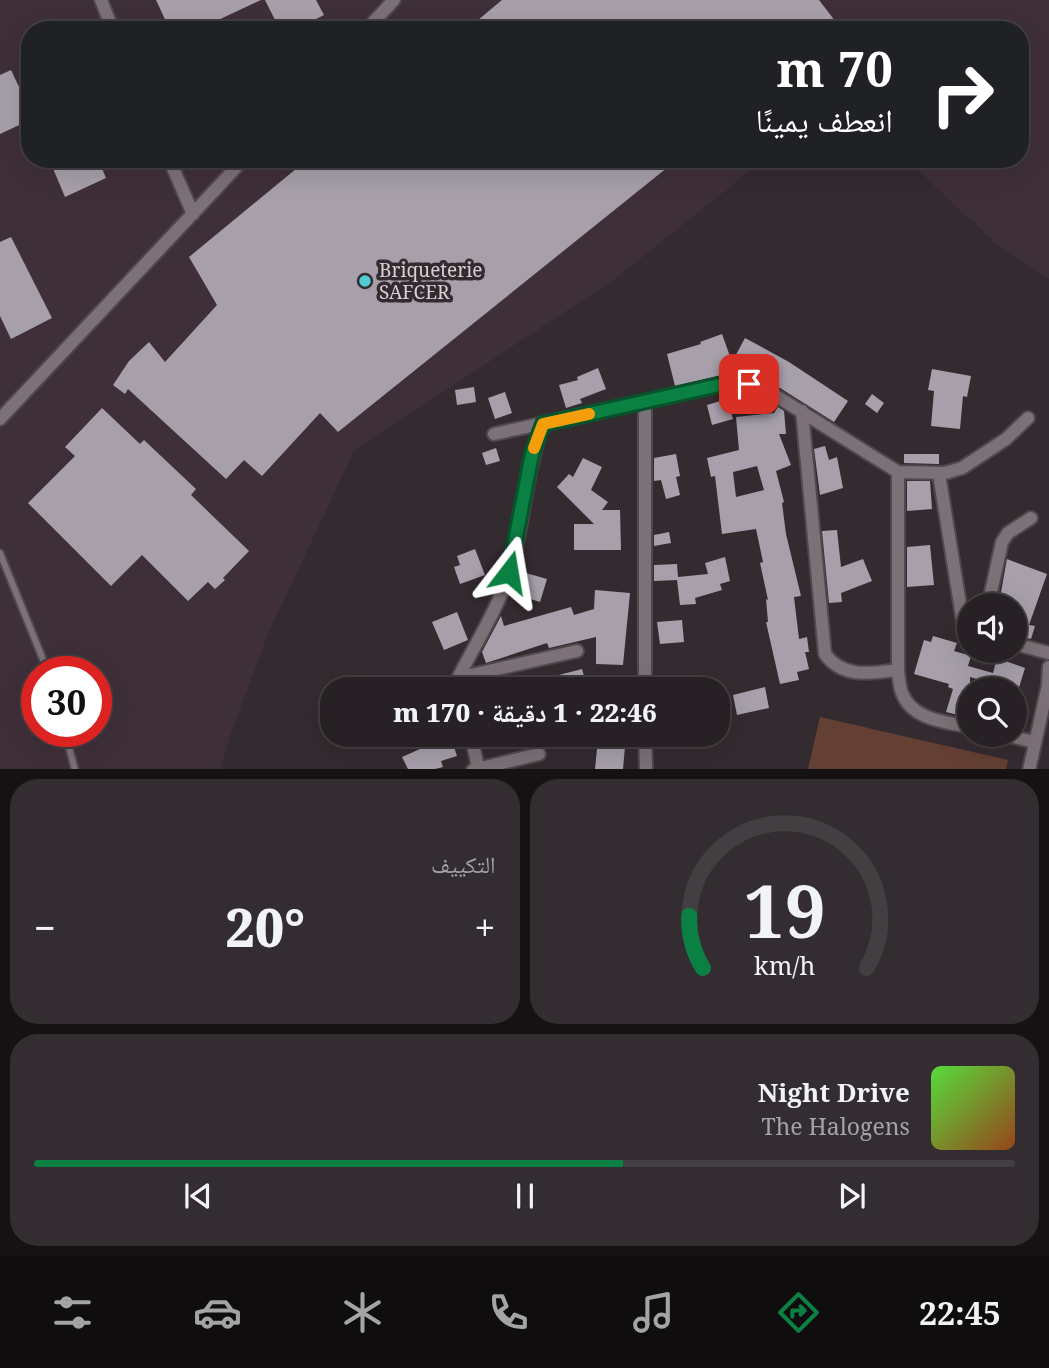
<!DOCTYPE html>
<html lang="ar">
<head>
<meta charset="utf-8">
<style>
	body { margin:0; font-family:"Noto Serif","Noto Naskh Arabic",serif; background:#332d31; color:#f1f3f6; direction:rtl; height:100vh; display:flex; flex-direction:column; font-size:26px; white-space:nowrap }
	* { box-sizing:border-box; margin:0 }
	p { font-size:23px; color:#a4a3a6 }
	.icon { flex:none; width:38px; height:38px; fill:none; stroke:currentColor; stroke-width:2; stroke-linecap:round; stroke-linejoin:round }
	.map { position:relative; height:769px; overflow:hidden; direction:ltr }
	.details { display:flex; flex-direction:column; gap:10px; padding:10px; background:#151214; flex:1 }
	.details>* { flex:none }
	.hud { position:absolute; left:21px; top:21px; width:1008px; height:147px; border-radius:28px; box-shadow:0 7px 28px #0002,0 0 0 2px #433e41; direction:rtl; background:#202124; color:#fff; overflow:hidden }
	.buttons { position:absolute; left:957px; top:593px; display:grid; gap:14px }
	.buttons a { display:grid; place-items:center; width:70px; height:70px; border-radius:50%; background:#272024; box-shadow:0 7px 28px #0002,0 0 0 2px #433e41; font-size:35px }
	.speed { position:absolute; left:21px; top:656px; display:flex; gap:14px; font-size:35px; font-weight:700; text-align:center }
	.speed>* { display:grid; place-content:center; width:91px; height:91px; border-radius:50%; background:#272024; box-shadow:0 7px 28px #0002,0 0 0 2px #433e41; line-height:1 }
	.speed .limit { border:10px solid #d22; background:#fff; color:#111 }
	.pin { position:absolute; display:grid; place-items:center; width:60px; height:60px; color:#fff; margin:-30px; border-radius:14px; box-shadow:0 4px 10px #0006 }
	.me { position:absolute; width:77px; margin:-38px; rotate:14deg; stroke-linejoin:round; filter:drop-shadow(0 0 5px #0008) }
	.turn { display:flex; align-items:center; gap:24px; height:147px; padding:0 21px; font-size:32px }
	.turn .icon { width:91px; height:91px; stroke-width:2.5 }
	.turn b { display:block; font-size:49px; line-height:60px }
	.big { font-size:52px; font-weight:800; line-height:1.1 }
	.details .tile { flex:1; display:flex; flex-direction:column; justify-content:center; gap:10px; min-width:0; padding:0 24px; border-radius:28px; background:#332d31 }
	.details .dial { align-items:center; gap:0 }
	.dial svg { height:182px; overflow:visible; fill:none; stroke:#433e41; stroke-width:7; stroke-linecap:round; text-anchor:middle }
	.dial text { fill:#f1f3f6; stroke:none }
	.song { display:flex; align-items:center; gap:21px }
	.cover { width:84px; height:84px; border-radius:10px; background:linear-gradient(135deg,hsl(110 70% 55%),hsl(20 70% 35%)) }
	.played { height:7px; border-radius:4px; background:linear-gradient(90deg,#0b8043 60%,#433e41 60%) }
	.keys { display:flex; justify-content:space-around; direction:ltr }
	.heat { display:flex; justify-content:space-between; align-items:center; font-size:38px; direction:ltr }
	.details .tiles { flex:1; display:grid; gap:10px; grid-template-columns:1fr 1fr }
	.tile:last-child { grid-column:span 2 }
	.trip { position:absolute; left:320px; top:677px; width:410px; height:70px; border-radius:28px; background:#272024; box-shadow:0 7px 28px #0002,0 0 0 2px #433e41; font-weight:800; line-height:70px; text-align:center; direction:rtl }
	.tabs { display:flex; height:112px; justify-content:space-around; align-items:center; background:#100d0e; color:#a4a3a6 }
	.tabs .icon { width:49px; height:49px }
	.tabs .active { color:#0b8043 }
	.tabs b { font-size:32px; color:#f1f3f6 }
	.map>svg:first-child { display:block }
</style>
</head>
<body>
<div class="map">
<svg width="1049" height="770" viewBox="0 0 1049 770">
	<rect width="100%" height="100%" fill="#342b30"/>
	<path fill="#3f2f39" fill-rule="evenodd" d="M0 0H1049V279L1001 248 906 159H1020V30H30V159H765L616 278 354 451 268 634 229 739 221 769H0ZM37 672H96V732H37Z"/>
	<path fill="#643f34" d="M820 717 1008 760 1006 769H808Z"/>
	<path fill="#a7a0ab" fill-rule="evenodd" d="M156 0H261L197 30H170Z
		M265 0H316L324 15 294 30H280Z
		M502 0H819L842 30H466Z
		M11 70 30 110V120L0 134V75Z
		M49 159H98L106 178 65 197Z
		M308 159H678L338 432 320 413 262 476 244 460 226 479 128 389 125 394 113 385 129 361 149 342 165 362 217 305 189 257Z
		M11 237 52 318 11 339 0 316V242Z
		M722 334 732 362 745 338 789 362 848 401 834 422 780 388 738 371 675 386 667 354 701 344 700 342Z
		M598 368 606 389 580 399 582 403 566 408 559 385 578 380 577 377Z
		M932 369 971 376 967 397 963 396 960 429 931 426 934 391 928 390Z
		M474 387 476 402 457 405 455 390Z
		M505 392 512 413 495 419 488 398Z
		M872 394 884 403 877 413 865 404Z
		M727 399 733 419 712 425 707 405Z
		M778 407 784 411 786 434H779L791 465 776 471 784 502 782 503 786 534 801 596 794 597 799 639 807 637 809 652H805L809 669 797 672 799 680 780 684 766 622H768L766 599 768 600 760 563 763 562 756 529 722 534 715 476 711 477 707 458 739 450 736 417 774 413ZM757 466 764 490 736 497 733 472Z
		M102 408 140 444 144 440 196 489 191 495 249 551 223 578 225 580 215 589 208 582 188 601 142 555 111 586 28 503 75 456 65 447Z
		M825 446 829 460 837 457 843 488 820 495 814 449Z
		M496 448 500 461 486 465 482 453Z
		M676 454 680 476 676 477 680 495 666 499 661 480 654 481V458Z
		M904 454H939V464L904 463Z
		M583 458 602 467 591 490 608 502 602 510H620L621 550H574V524H594L557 487 569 474 573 477Z
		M907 481H930L932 509 907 511Z
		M837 530 841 567 863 559 872 581 841 593 842 602 829 603 822 531Z
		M669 532 671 543 654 546V535Z
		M930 545 934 585 907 587V547Z
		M475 549 485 575 460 584 454 567 460 565 457 556Z
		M725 557 730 581 720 584 722 590 695 598 696 604 680 605 677 580 654 581V565L677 564 678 577 708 574 705 563Z
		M1007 559 1047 574 1029 625 1035 626 1031 639 1015 635V606L999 603Z
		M519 571 547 579 540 602 511 593Z
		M595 590 630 593 623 665 596 664V637L549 648 547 643 486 663 482 652 501 616 504 626 571 607 574 615 594 609Z
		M457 612 468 640 444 650 432 622Z
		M682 620 684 642 660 644 657 622Z
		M933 636 957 643 954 651 971 656 968 666 993 673 997 658 1025 668 1018 691 970 677V718L946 712 953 689 948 687 949 684 914 674 924 640 931 642Z
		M582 669 588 690H531L530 687 552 680 551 677Z
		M765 687 769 708 737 715 733 695Z
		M416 735H450L457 756 441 761 443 767 435 769H408L402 757 420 749Z
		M592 735H626L623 769H595L597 749 591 748Z"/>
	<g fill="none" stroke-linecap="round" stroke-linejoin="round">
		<g stroke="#50484d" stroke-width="10">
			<path id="service" d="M0 553 48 672
				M65 732 75 770"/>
		</g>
		<g stroke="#50484d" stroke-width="16">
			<path id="minor" d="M101 0 113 30
				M366 30 394 0
				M169 159 193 214
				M645 402V690
				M802 411 825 654C843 679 871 673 898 670
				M0 419 244 159
				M494 434 733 382 749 384 776 396 898 472 945 473 962 468 1006 439 1028 418
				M898 472V670C899 677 899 686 902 693 912 720 946 722 970 727
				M939 474 964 629
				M988 606 1002 542 1008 533 1031 518
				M1015 644 1049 653
				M458 678 577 651
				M461 690 458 678C476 643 498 608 510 571 524 523 526 472 543 424
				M471 735 478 768
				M645 735 646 767
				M1004 735 1035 742
				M473 770 539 754
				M1029 770 1048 685 1049 667"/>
		</g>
		<use href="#service" stroke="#7d7178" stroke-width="6"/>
		<use href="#minor" stroke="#7d7178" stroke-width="12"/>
	</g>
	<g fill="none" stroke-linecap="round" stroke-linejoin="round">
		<g stroke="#07532c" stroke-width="18">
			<path id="route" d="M509 572 532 454 543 424 733 382 749 384"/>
		</g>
		<use href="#route" stroke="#0b8043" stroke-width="12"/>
		<path stroke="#f59e0b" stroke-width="12" d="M534 448 543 424 589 414"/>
	</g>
	<circle fill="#51ccd4" stroke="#342b30" stroke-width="2.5" cx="365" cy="281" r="7"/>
	<g text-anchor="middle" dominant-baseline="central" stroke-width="7" stroke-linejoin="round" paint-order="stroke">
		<g font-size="19" fill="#d7d0d4" stroke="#342b30" text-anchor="start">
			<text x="379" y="270">Briqueterie<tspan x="379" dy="22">SAFCER</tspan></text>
		</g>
	</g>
</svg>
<div class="buttons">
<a><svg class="icon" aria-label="sound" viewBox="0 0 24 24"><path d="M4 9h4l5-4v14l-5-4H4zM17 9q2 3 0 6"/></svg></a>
<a><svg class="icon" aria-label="search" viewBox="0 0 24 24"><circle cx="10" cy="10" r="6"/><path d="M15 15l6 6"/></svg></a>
</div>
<div class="speed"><div class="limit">30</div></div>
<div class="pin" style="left:749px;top:384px;background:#d93025"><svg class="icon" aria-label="arrive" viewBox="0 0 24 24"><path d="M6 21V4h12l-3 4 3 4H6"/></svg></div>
<svg class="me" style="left:509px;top:572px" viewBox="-20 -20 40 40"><path d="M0-17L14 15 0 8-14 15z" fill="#0b8043" stroke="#fff" stroke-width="4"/></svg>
<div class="trip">22:46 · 1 دقيقة · 170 m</div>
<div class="hud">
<div class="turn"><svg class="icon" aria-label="right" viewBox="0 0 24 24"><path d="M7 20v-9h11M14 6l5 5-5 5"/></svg><div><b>70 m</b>انعطف يمينًا</div></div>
</div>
</div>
<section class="details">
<div class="tiles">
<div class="tile dial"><svg viewBox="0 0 100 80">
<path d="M14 69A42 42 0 1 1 86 69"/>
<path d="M14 69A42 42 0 0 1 8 46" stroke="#0b8043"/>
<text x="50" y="56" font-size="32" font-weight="700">19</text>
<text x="50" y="72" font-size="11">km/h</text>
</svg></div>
<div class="tile"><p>التكييف</p>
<div class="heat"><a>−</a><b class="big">20°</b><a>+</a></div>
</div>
<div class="tile">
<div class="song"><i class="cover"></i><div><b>Night Drive</b><p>The Halogens</p></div></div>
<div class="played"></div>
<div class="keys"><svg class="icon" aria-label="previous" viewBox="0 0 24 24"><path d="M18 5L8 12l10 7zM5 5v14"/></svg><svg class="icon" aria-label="pause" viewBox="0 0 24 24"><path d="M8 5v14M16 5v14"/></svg><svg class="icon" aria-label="next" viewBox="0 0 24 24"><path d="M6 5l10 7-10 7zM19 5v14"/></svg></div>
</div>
</div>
</section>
<nav class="tabs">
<b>22:45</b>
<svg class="icon active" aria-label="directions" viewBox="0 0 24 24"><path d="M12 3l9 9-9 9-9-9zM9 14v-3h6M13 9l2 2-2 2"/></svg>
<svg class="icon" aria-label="music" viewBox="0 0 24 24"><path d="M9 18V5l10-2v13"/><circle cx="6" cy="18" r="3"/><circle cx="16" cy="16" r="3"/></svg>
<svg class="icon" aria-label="phone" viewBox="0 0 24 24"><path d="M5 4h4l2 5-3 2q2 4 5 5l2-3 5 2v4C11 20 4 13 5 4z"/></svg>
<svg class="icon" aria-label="climate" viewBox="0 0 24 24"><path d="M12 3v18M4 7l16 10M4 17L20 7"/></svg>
<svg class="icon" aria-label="car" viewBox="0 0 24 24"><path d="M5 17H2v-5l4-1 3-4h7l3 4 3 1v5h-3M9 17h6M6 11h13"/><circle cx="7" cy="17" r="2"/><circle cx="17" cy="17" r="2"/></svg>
<svg class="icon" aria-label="filters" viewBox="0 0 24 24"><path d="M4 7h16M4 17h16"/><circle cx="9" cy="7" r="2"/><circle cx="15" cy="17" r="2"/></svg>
</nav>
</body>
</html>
